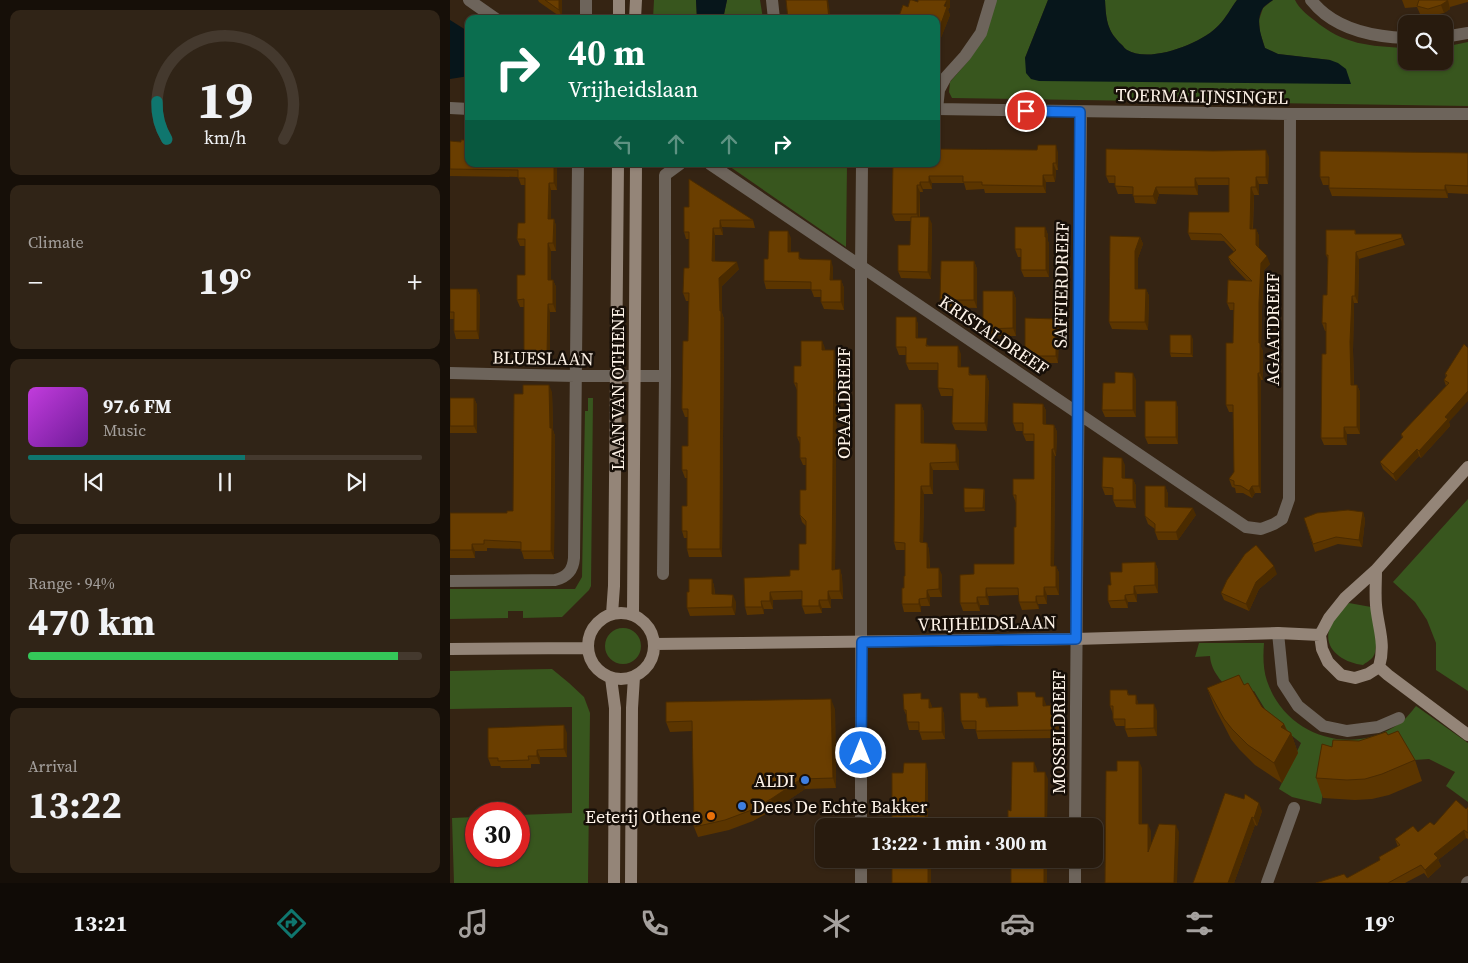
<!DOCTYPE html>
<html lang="en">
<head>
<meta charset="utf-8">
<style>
	body { margin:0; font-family:"Source Serif 4",serif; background:#302417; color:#f1f3f6; height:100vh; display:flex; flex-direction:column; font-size:19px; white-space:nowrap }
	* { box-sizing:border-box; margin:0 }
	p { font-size:16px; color:#a5a19e }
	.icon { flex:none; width:28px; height:28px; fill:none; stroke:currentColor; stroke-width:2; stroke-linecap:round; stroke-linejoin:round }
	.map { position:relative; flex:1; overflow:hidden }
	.sheet { display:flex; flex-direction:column; gap:10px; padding:10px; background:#160f08; width:450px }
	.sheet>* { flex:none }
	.top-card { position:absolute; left:15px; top:15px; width:475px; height:152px; border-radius:10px; box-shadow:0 1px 4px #0004,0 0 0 1px #44392e; background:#0b6e4f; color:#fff; overflow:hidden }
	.tools { position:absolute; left:948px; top:15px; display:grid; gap:10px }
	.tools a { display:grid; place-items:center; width:55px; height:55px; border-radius:10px; background:#281b0e; box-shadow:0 1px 4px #0004,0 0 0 1px #44392e; font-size:25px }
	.speed { position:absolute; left:15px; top:802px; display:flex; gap:10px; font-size:25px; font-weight:700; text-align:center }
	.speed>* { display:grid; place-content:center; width:65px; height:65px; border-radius:50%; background:#281b0e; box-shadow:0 1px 4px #0004,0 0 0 1px #44392e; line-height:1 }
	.speed .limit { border:8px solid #d22; background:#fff; color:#111 }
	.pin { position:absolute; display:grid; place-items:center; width:42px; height:42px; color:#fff; margin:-21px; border:2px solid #fff; border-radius:50%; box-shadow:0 1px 5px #0007 }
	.me { position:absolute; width:55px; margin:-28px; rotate:0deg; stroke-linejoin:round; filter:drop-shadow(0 0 4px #0008) }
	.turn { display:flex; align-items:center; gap:18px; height:105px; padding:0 20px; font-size:22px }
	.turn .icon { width:65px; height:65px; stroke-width:2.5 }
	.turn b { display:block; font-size:35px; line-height:42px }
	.lanes { display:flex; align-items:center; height:48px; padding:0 20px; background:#0003; justify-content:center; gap:25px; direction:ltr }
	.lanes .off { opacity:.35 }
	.big { font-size:38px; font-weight:700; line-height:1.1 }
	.sheet .widget { flex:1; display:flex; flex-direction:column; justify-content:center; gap:8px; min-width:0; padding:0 18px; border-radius:10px; background:#302417 }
	.sheet .dial { align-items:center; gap:0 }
	.dial svg { height:130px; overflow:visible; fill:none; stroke:#44392e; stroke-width:7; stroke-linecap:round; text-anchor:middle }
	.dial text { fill:#f1f3f6; stroke:none }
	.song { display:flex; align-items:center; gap:15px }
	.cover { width:60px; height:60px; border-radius:8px; background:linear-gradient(135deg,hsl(290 70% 55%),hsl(280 70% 35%)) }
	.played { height:5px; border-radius:2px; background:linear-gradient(90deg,#0f766e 55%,#44392e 55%) }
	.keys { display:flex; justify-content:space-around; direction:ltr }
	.heat { display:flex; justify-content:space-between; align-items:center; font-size:28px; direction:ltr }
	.charge { height:8px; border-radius:4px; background:linear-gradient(90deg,#34c759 94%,#44392e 0) }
	.trip { position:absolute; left:365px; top:818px; width:288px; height:50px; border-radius:10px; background:#281b0e; box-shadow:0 1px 4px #0004,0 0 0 1px #44392e; font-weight:700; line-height:50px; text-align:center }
	.tabs { display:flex; height:80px; justify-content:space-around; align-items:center; background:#100b06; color:#a5a19e }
	.tabs .icon { width:35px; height:35px }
	.tabs .selected { color:#0f766e }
	.tabs b { font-size:22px; color:#f1f3f6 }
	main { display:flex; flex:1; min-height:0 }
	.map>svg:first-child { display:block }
</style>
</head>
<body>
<main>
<section class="sheet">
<div class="widget dial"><svg viewBox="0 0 100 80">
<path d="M14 69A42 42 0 1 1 86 69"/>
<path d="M14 69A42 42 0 0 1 8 46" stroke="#0f766e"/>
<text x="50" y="56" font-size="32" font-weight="700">19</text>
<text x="50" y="72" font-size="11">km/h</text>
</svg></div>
<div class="widget"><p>Climate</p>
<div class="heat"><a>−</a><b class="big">19°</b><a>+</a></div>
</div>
<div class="widget">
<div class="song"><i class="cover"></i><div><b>97.6 FM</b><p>Music</p></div></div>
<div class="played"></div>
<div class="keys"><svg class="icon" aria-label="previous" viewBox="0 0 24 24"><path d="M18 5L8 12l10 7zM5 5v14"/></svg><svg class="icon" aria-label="pause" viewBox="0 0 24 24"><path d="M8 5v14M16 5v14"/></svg><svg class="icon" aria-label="next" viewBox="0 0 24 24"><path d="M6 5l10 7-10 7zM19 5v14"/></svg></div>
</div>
<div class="widget"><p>Range · 94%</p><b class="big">470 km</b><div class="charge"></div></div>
<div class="widget"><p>Arrival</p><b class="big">13:22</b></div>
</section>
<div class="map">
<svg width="1018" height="883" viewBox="0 0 1018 883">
	<rect width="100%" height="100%" fill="#352413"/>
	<path fill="#38561e" d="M204 0H246L247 19H203Z
		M277 0H310L313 19H273Z
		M546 0H598L575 58 880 60 828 54 815 48 810 32 809 20 813 8 823 0H845C849 8 856 14 864 20 894 45 919 46 956 48V61H994V47L1018 42V106L502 98 499 92 500 82 520 59Z
		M655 0H787C781 8 776 18 769 25 753 43 700 64 677 50 675 49 674 47 672 45 657 31 656 20 655 0Z
		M276 164H397L396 247Z
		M138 398H143L141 586 139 590 112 617 73 618V611H58V618L0 619V589H125L132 577 135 411H138Z
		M1018 499V691L986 670V643L977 620 965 602 943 582Z
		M899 603 921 607C923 619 930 647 923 657 921 660 915 663 913 665 893 663 870 648 881 625 885 617 893 609 899 603Z
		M155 646a18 18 0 1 1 36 0a18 18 0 1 1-36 0Z
		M749 643H814C813 656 813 669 817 681 836 737 903 757 950 723 956 719 961 712 966 706L1018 743V802L996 786 1005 772 979 759 964 760 880 758 871 804 842 797 829 789 851 743 821 719 804 691 786 697C775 685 761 673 760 656L745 657Z
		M102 669 119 683 134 697 140 713 138 883H4L2 818 26 817V856H69V815L122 813V707L0 709V671Z"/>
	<path fill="#07161b" d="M246 0H277L273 19H247Z
		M598 0H655C656 20 657 31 672 45 674 47 675 49 677 50 700 64 753 43 769 25 776 18 781 8 787 0H823C820 2 815 5 813 8 805 20 811 35 815 48L828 54 880 60 888 63 896 69 901 84 589 81 581 79 576 73 575 58Z
		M0 20 19 32V76L0 79Z"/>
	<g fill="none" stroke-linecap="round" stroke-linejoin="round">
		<path stroke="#6d645b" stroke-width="12" d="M19 0 46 19
			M322 0 324 19
			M861 0C865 5 870 10 875 14 898 32 928 37 956 38
			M136 19V0
			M994 37 1018 33
			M0 108 19 109
			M486 109 840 114H1018
			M487 109 489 90 496 77 515 56 531 33 541 0
			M260 164C438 286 618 405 796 527L811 529 824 524 832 519 839 499 840 114
			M0 373 125 376H215
			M213 574 215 376V175L230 164
			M0 581 105 580C117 577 123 571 124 558L128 164
			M828 633 833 683 848 706 873 726 897 731 928 727 949 718
			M411 826V267L412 164
			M625 826 631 112
			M411 883V859
			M625 883V859
			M817 883 844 808
			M1017 883 1018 882"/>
		<path stroke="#948578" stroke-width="12" d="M169 19V0
			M185 19 186 0
			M926 570C926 582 925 594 926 605 928 628 936 643 929 667L918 674 905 678 891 675 878 662 872 649 870 635 879 618 895 598 926 570 1018 467
			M138 646a33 33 0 1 1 66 0a33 33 0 1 1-66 0Z
			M162 614 164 586 168 164
			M183 615 186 164
			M204 644 625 639 828 633 870 635
			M0 649 138 648
			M929 667 938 675 1018 735
			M161 678 165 708 164 883
			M181 883 182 708 184 677"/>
	</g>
	<path fill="#5b3500" d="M88 0H112V18L89 2Z
		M952 0H1018V2L1014 3 1000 7V9L994 13 981 16 970 14 967 7 955 8Z
		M468 2 500 7 498 10 500 15 490 40 487 39 486 42V19L458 7Z
		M0 141 107 165V190H101V219H104L106 226V251H101V280H103L106 287V312H100V361H77L74 354V307H70L67 300 75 275V246H70L67 239 75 223V185H71L68 177 0 176Z
		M608 152V170H606L605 182H596V193H535L534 189 516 190 514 183H482V189H473V192H470V217L482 224 481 279 451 278 448 271 460 245 461 221H445L442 214 443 169 441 164H486Z
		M1018 153V194L998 193V198L882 196 879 188V185H873L870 177Z
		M819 157 818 184H809V195H804L803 229H806L809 236V248L820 264 814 270 812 310 811 347 813 351V380H811V493H805L802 498 793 493H786L785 488 782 487 779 479 784 472 783 412H779L776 405 783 343 784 310H780L777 303 797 281 781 264 778 257 784 252 774 241 741 240 738 233 779 212V185H748V195L709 194 706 204 685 203 683 194H668L665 186V183H659L656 176Z
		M234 207 303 220 305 228 272 227 273 235H265V261L289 269 272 286V313L274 319 272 557H239L237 549V538H234L232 531 237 506V478H235L232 470 238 446V417H235L232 409 238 341 239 301H236L233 293 239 268V239H236L234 232Z
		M595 227 598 235V241L599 244V277H574L571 270V257H568L565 249Z
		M905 230 906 234H951L955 245 909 259 908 303H904L903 350 904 385H907L910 392V434H897V445H874L871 438 876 354V331H875L872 323 877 295 878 259 876 255Z
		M690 237 693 244 688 258V289H696L699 296 698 330 662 329 659 322Z
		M341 238V252L352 259 383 267V280H391L394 288V310L374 309 371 302V297H364L361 289H316L314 281 318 259Z
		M524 261 527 269V308L493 307 490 300Z
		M0 289H27L30 296 29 339H6L4 331V319H0Z
		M563 291 566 299V336H535L533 329Z
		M466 317 468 325V338L479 346 511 354V367L522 375H536L539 382 537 431 505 430 502 423 503 396H491L488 388V370H459L456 363V355H449L446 347Z
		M606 319 609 326 608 363H578L575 356Z
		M743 339V357H721L720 353Z
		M372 341 375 350 387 358 385 569H390L392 577 393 599H381V608H372V613L355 614 352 606V599L323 600V609H314V614L297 615 295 607 349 570 356 544V526L352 522 350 515 356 490V465H353L350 458V444L347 437V390L344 383 351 366Z
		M1014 344 999 422 1000 426 971 458 969 456 946 481 933 469 930 462 952 438 951 434 996 386 994 380 996 377 995 374Z
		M686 380V417H655L652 410 665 383Z
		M102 392 103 430 105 436 104 559H74L71 549 37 548V551H25V558H0V513H57L63 511Z
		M0 398H24L27 405V433H0Z
		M726 401 728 409V444H698L695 437Z
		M471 404 474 412V443L509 451V470H483V494H474L473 542 477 543 479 550 480 568 492 575V597H480V606H471V612H454L452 604 455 576V550H446L444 542Z
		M593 404 596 411V424L604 425 607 432 606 456H605L604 566H606L609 573V595H597V604H588L589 609 572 610 569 602V595L538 596 539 605H530V611H513L510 603 524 574 564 564 566 527V503L563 495 584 479V441H576L573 434V431H566L563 423Z
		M675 465V478L683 479 686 486V508L666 507 663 500V495H655L652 487Z
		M715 486 718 494V507L746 515 728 540H708L705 532V529L698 524 695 516Z
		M534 489 535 493V511L515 512 514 508Z
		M913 512 915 520 912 547 888 544 865 552 854 518Z
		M705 562 708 570V593L687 594V602H678V608H661L658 601 661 585 672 572Z
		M827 574 809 589 799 611 774 600 771 593Z
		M262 579 264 586 265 594 286 602 285 615 240 616 237 608 239 592Z
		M794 685 812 707 834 724 837 730 841 733 848 753 832 783 805 765 789 749 781 739 765 708 757 688Z
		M677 690 679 695H686L688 704 707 711V736L678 737 675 729V726H666L663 719V714L660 706Z
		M528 693 530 698H536L539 707 568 706 587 697H593L596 706 608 713 609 738 528 739 526 731V729H514L511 721Z
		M473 699H479L482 708 492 707 494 715 495 739 472 740 469 730H459L457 722V717L454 710Z
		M385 709 386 788 355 789 325 809 303 821 279 830 248 837 244 827 243 731 220 732 216 722Z
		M117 733V757H90V764H81V768H51L50 766H41L38 758Z
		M938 735 965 760 972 781 939 795 922 799 905 800 873 798 866 778 882 747Z
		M794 799 812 811 807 826 805 825 784 883H743Z
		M1018 807V839L1016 838 988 860 991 866 978 878 974 873 955 883H866L897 878 930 860 948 847 945 839 968 832 984 825 1016 809Z"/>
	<path fill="#4a2b00" d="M109 0H112V18L109 10Z
		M377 0H378L381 19H379Z
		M497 0H500V7L498 10 500 15 490 40 488 32Z
		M998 0 1000 9 994 13 991 5Z
		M606 145 608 152V170L606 163Z
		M816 150 819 157 818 184 816 177Z
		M603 163 606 170 605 182 603 175Z
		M104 164H106L107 165V190L104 183Z
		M593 175 596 182V193L593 186Z
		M479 176 482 183V189L479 182Z
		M806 177 809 184V195L806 187Z
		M745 178 748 185V195L745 187Z
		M470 182 473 189V192L470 185Z
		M99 183 101 190V226L98 219Z
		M467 185 470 192 469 222 467 214Z
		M995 185 998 193V198L995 190Z
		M706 187 709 194 706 204 703 196Z
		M801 187 804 195 802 236 800 229Z
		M479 217 482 224 481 279 478 272Z
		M104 219 106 226V251L103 243Z
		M270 220 272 227 273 235 270 228Z
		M595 227 598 235V241L599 244V277L596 270Z
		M263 228 265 235V269L262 261Z
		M806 229 809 236V253L806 245Z
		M338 231 341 238V259L338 252Z
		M690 237 693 244 688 258V296L685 289V251Z
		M98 243 101 251V287L98 280Z
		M906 252 909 259 908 303 905 296Z
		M817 256 820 264 814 270 812 310 811 347 813 351V380L810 373 809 343V303L811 263Z
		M381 260 383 267V288L380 280Z
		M524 261 527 269V308L524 300Z
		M287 262 289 269 272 286V313L274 319 272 557 270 549 269 278Z
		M103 280 106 287V312L103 304Z
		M391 280 394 288V310L391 302Z
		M27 289 30 296 29 339 27 331Z
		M696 289 699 296 698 330 695 322Z
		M563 291 566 299V336L563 328Z
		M902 296 904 303 903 350 904 392 901 385 900 342Z
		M98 304 100 312V361L97 354Z
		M466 317 468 325V346L466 338Z
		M606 319 609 326 608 363 606 356Z
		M741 335 743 339V357L741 354Z
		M372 341 375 348V358L372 350Z
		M508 346 511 354V374L508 367Z
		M384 350 387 358 385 577 382 570Z
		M683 373 686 380V417L683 410Z
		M808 373 811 380V493L809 486Z
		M536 375 539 382 537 431 535 423Z
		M99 385 102 392 103 430 105 436 104 559 101 551Z
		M907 385 910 392V434L907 427Z
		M1018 391V401L999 422 1000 426 971 458 969 451 995 417Z
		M24 398 27 405V433L24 426Z
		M726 401 728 409V444L726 437Z
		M471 404 474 412V450L471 443Z
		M593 404 596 411V432L593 424Z
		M604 425 607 432 606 456 604 449Z
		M894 427 897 434V445L894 438Z
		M506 444 509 451V470L506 462Z
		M602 449 605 456 604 573 601 566Z
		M967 449 969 456 946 481 943 474Z
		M672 458 675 465V486L672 478Z
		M480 463 483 470V494L480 486Z
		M683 479 686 486V508L683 500Z
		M471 486 474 494 473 550 470 542Z
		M715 486 718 494V515L715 507Z
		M802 486 805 493 802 498 799 491Z
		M534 489 535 493V511L533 508Z
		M743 508 746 515 728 540 726 532Z
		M913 512 915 520 912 547 909 540Z
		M477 543 479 550 480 576 477 568Z
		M22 544 25 551V558L22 550Z
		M705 562 708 570V593L705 585Z
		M606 566 609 573V595L606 587Z
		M824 566 827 574 809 589 799 611 796 604 806 582Z
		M489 568 492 575V597L489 589Z
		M390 569 392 577 393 599 390 591Z
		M262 579 264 586 265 601 262 594Z
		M684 586 687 594V602L684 594Z
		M594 587 597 595V604L594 596Z
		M536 588 538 596 539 605 536 597Z
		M477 590 480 597V606L477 598Z
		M378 591 381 599V608L378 600Z
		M320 592 323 600V609L320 601Z
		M283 595 286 602 285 615 282 607Z
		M675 595 678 602V608L675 600Z
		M586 596 588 604 589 609 586 602Z
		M527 597 530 605V611L527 603Z
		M469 599 471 606V612L469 604Z
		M369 600 372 608V613L369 606Z
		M311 601 314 609V614L312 607Z
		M686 695 688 703 689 712 686 704Z
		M593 697 596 704V713L593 706Z
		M536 698 539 705V714L536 707Z
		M381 699 385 709 386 788 383 778Z
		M479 699 482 706V715L479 708Z
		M704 704 707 711V736L704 728Z
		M606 705 608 713 609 738 606 730Z
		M492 707 494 715 495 739 492 732Z
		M834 724 839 736 841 733 848 753 832 783 824 763 831 727Z
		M114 725 117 733V757L114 749Z
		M87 750 90 757V764L87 756Z
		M689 761 692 768V831L689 824Z
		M584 762 587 769V779L584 772Z
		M476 763 478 771V826H475Z
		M595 772 598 779 597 826H595Z
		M351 779 355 789 325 809 321 799Z
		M809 803 812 811 807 826 804 818Z
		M802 817 805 825 784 883H778Z
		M698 824 701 831V859L698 852Z
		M726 825 729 832 727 883H724Z
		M1014 830 1016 838 988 860 991 866 978 878 975 870 984 854Z
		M478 859H481V883H478Z
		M594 859H597V883H594Z"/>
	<path fill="#6a3e00" stroke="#4a2b00" d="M95 0H109V10Z
		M336 0H377L379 19H338Z
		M460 0H462L468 2V0H497L494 6 497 7 488 32H486V19H448L453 5 458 7Z
		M969 0H997V1L991 5 978 9 967 6Z
		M11 140H19V164H104V183H99L98 219H104L103 243H98V280H103V304H98L97 354H74V299L67 300V275H75V239H67L68 223H75V178H68V170L0 169V141L11 142Z
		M588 145H606V163H603V175H593V186L532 185V182H513V176H479V182H470V185H467V214H442L443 164H486V149L587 150Z
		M656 149 763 151 816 150V177H806V187H801L800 229H806V245L817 256 811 263 809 303V343H810V373H808L809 486H802L799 491 791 486 784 485V481L779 479 784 472 783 405H776V343H783L784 303H777L778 280 802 281 778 257 786 250 771 234 738 233 739 212H779V178H745V187H706L703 196H683V187L665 186V176H656Z
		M870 151 1018 153V186L995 185V190L879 188V177H870Z
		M239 179 303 220H270V228H263L262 261 287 262 269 278 270 311H271L270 549H237V531H232V506H237V470H232V446H238V409H232V397L233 341H238L239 293H233L234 268H239V232H234V207H239Z
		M461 217H479L478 272 448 271V245H460Z
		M565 227H595V237H596V270H571V249H565Z
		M876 230H905V234H951L952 238 906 252 905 296H902L900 342 901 385H907V427H894V438H871L872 354H876V323H872L873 295H877L878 255H876Z
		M319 231H338V252H349V259L381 260 380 280H391V302H371V290H361V282L314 281V259H318Z
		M660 236 690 237 685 251V289H696L695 322H659Z
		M491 261H524V300H490Z
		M0 289H27V331H4V312H0Z
		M533 291H563V328L533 329Z
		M446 317H466V338H477L476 346H508V367H519V375H536L535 423H502L503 389 488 388V363H456V347H446Z
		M575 318 606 319V356H575Z
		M720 335H741V354L720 353Z
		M351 341H372V350H384L382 570 390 569V591H378V600H369V606H352V591L320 592V601H311L312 607H295L294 578 340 576V570H349V544H356V521L350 515V490H356V458H350V437H347V383H344V366H351Z
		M1014 344 1018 348V391L995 417 998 419 969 451 967 449 943 474 930 462 953 437 951 434 999 383 994 380 997 375 995 374Z
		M665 372 683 373V410H652L653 383H665Z
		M73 385H99L100 428H102L101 551H71V542L34 540V544H22V550H0V513H57V511H63L64 394H73Z
		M0 398H24V426H0Z
		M695 401H726V437H695Z
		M563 403 593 404V424L604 425V449H602L601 566H606V587H594V596H586V602H569L568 588H536V597H527V603H510V575L524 574V564H564V527H566V495H563V479H584V434H573V423H563Z
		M445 404H471V443L506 444V462L480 463V486H471L470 542 477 543V568H489V589L477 590V598L469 599V604H452V588H454V576H455V543L444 542Z
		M653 457 672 458V478L683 479V500H663V488L652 487Z
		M695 486H715V507L743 508 726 532H705V524L695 516Z
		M514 488 534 489 533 508H514Z
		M898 510 913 512 909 540 886 537 863 544 854 518 867 513Z
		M806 545 824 566 806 582 796 604 771 593 777 580 795 554Z
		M705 562V585L684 586V594L675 595V600L658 601V585H661L660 572H672V563Z
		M239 579H262V594L283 595 282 607 237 608V592H239Z
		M789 675 794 685 798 683 812 707 834 724 831 727 841 733 824 763 798 745 782 729 774 719 757 688Z
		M660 690H677L678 695H686V704H704V728L675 729V719H663V706H660Z
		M567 692H585L586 697H593V706L606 705V730L526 731V721H511L510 693H528V698H536V707L568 706Z
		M471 693V699H479V708L492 707V732H469V722H457L456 710H454L453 694Z
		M381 699 383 778 351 779 321 799 299 811 275 820 244 827 242 721 216 722V702Z
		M114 725V749L87 750V756H78L79 760 48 761V758H38V728Z
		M948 731 965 760 932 774 915 779 897 780 866 778 872 744 882 747 883 740 909 741 936 732 938 735Z
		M667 761H689V824H698V852L709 824 726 825 724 883H655L656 771H667Z
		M562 762H584V772H595V826H558V810L561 811Z
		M454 763H476L475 826H442V773H453Z
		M775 793 794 799 795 794 809 803 804 818 802 817 778 883H743Z
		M1006 800 1016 809 1018 807V833L1014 830 984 854 988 858 975 870 971 865 938 883H866L894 874 897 878 930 860 929 857 950 845 945 839 963 826 968 832 980 822 984 825Z
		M442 859H478V883H442Z
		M561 859H594V883H561Z"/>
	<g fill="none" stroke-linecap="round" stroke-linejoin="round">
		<g stroke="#114b97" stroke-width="12">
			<path id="route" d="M411 753 412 642 626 639 630 112 576 111"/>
		</g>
		<use href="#route" stroke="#1a73e8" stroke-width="9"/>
	</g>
	<g fill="#3f7fe0" stroke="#170f08" stroke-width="2">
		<circle cx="355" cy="780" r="5"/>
		<circle cx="292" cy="806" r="5"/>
	</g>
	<circle fill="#e8710a" stroke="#170f08" stroke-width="2" cx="261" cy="816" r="5"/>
	<g text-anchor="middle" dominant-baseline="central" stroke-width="5" stroke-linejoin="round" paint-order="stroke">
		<g font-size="18" fill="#fef3e8" stroke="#170f08">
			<text transform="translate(752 96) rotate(1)">TOERMALIJNSINGEL</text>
			<text transform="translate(611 285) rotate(-89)">SAFFIERDREEF</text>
			<text transform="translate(822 329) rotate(-90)">AGAATDREEF</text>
			<text transform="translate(544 335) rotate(34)">KRISTALDREEF</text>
			<text transform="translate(93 358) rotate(1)">BLUESLAAN</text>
			<text transform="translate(167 389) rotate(-90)">LAAN VAN OTHENE</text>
			<text transform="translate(393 403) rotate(-90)">OPAALDREEF</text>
			<text transform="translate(537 623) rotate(-1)">VRIJHEIDSLAAN</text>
			<text transform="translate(608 732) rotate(-90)">MOSSELDREEF</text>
		</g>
		<g font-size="18" fill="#fef3e8" stroke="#170f08" text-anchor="end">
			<text x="345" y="780">ALDI</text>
			<text x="302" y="806" text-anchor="start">Dees De Echte Bakker</text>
			<text x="251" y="816">Eeterij Othene</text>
		</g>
	</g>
</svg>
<div class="tools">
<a><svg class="icon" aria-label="search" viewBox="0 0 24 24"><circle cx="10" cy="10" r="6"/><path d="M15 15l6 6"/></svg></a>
</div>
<div class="speed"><div class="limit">30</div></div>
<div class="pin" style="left:576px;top:111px;background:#d93025"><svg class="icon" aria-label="arrive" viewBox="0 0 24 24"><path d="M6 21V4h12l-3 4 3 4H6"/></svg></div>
<svg class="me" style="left:411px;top:753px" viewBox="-20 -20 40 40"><circle r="17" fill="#1a73e8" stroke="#fff" stroke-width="3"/><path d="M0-11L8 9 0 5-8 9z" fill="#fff"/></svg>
<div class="trip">13:22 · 1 min · 300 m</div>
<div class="top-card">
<div class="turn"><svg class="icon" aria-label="right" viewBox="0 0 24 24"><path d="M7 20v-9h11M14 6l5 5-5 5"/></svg><div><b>40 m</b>Vrijheidslaan</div></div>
<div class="lanes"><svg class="icon off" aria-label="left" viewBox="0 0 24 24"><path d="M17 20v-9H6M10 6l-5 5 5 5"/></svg><svg class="icon off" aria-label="ahead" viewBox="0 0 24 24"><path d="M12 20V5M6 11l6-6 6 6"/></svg><svg class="icon off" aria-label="ahead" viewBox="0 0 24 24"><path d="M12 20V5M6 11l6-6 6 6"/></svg><svg class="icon" aria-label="right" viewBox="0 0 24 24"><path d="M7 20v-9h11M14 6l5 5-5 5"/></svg></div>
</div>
</div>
</main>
<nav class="tabs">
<b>13:21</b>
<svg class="icon selected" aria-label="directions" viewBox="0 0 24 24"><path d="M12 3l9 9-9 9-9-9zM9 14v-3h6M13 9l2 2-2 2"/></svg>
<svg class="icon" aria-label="music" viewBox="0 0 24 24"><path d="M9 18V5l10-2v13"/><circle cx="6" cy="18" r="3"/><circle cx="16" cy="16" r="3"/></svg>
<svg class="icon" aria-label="phone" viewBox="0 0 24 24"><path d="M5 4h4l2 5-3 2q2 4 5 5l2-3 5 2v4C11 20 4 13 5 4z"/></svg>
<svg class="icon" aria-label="climate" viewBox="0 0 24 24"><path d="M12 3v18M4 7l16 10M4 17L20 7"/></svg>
<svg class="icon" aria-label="car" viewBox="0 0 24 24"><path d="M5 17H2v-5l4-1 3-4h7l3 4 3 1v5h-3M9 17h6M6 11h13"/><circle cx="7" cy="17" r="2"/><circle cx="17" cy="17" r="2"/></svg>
<svg class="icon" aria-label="filters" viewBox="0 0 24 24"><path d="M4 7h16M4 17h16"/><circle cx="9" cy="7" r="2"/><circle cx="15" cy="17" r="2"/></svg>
<b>19°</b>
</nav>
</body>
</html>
